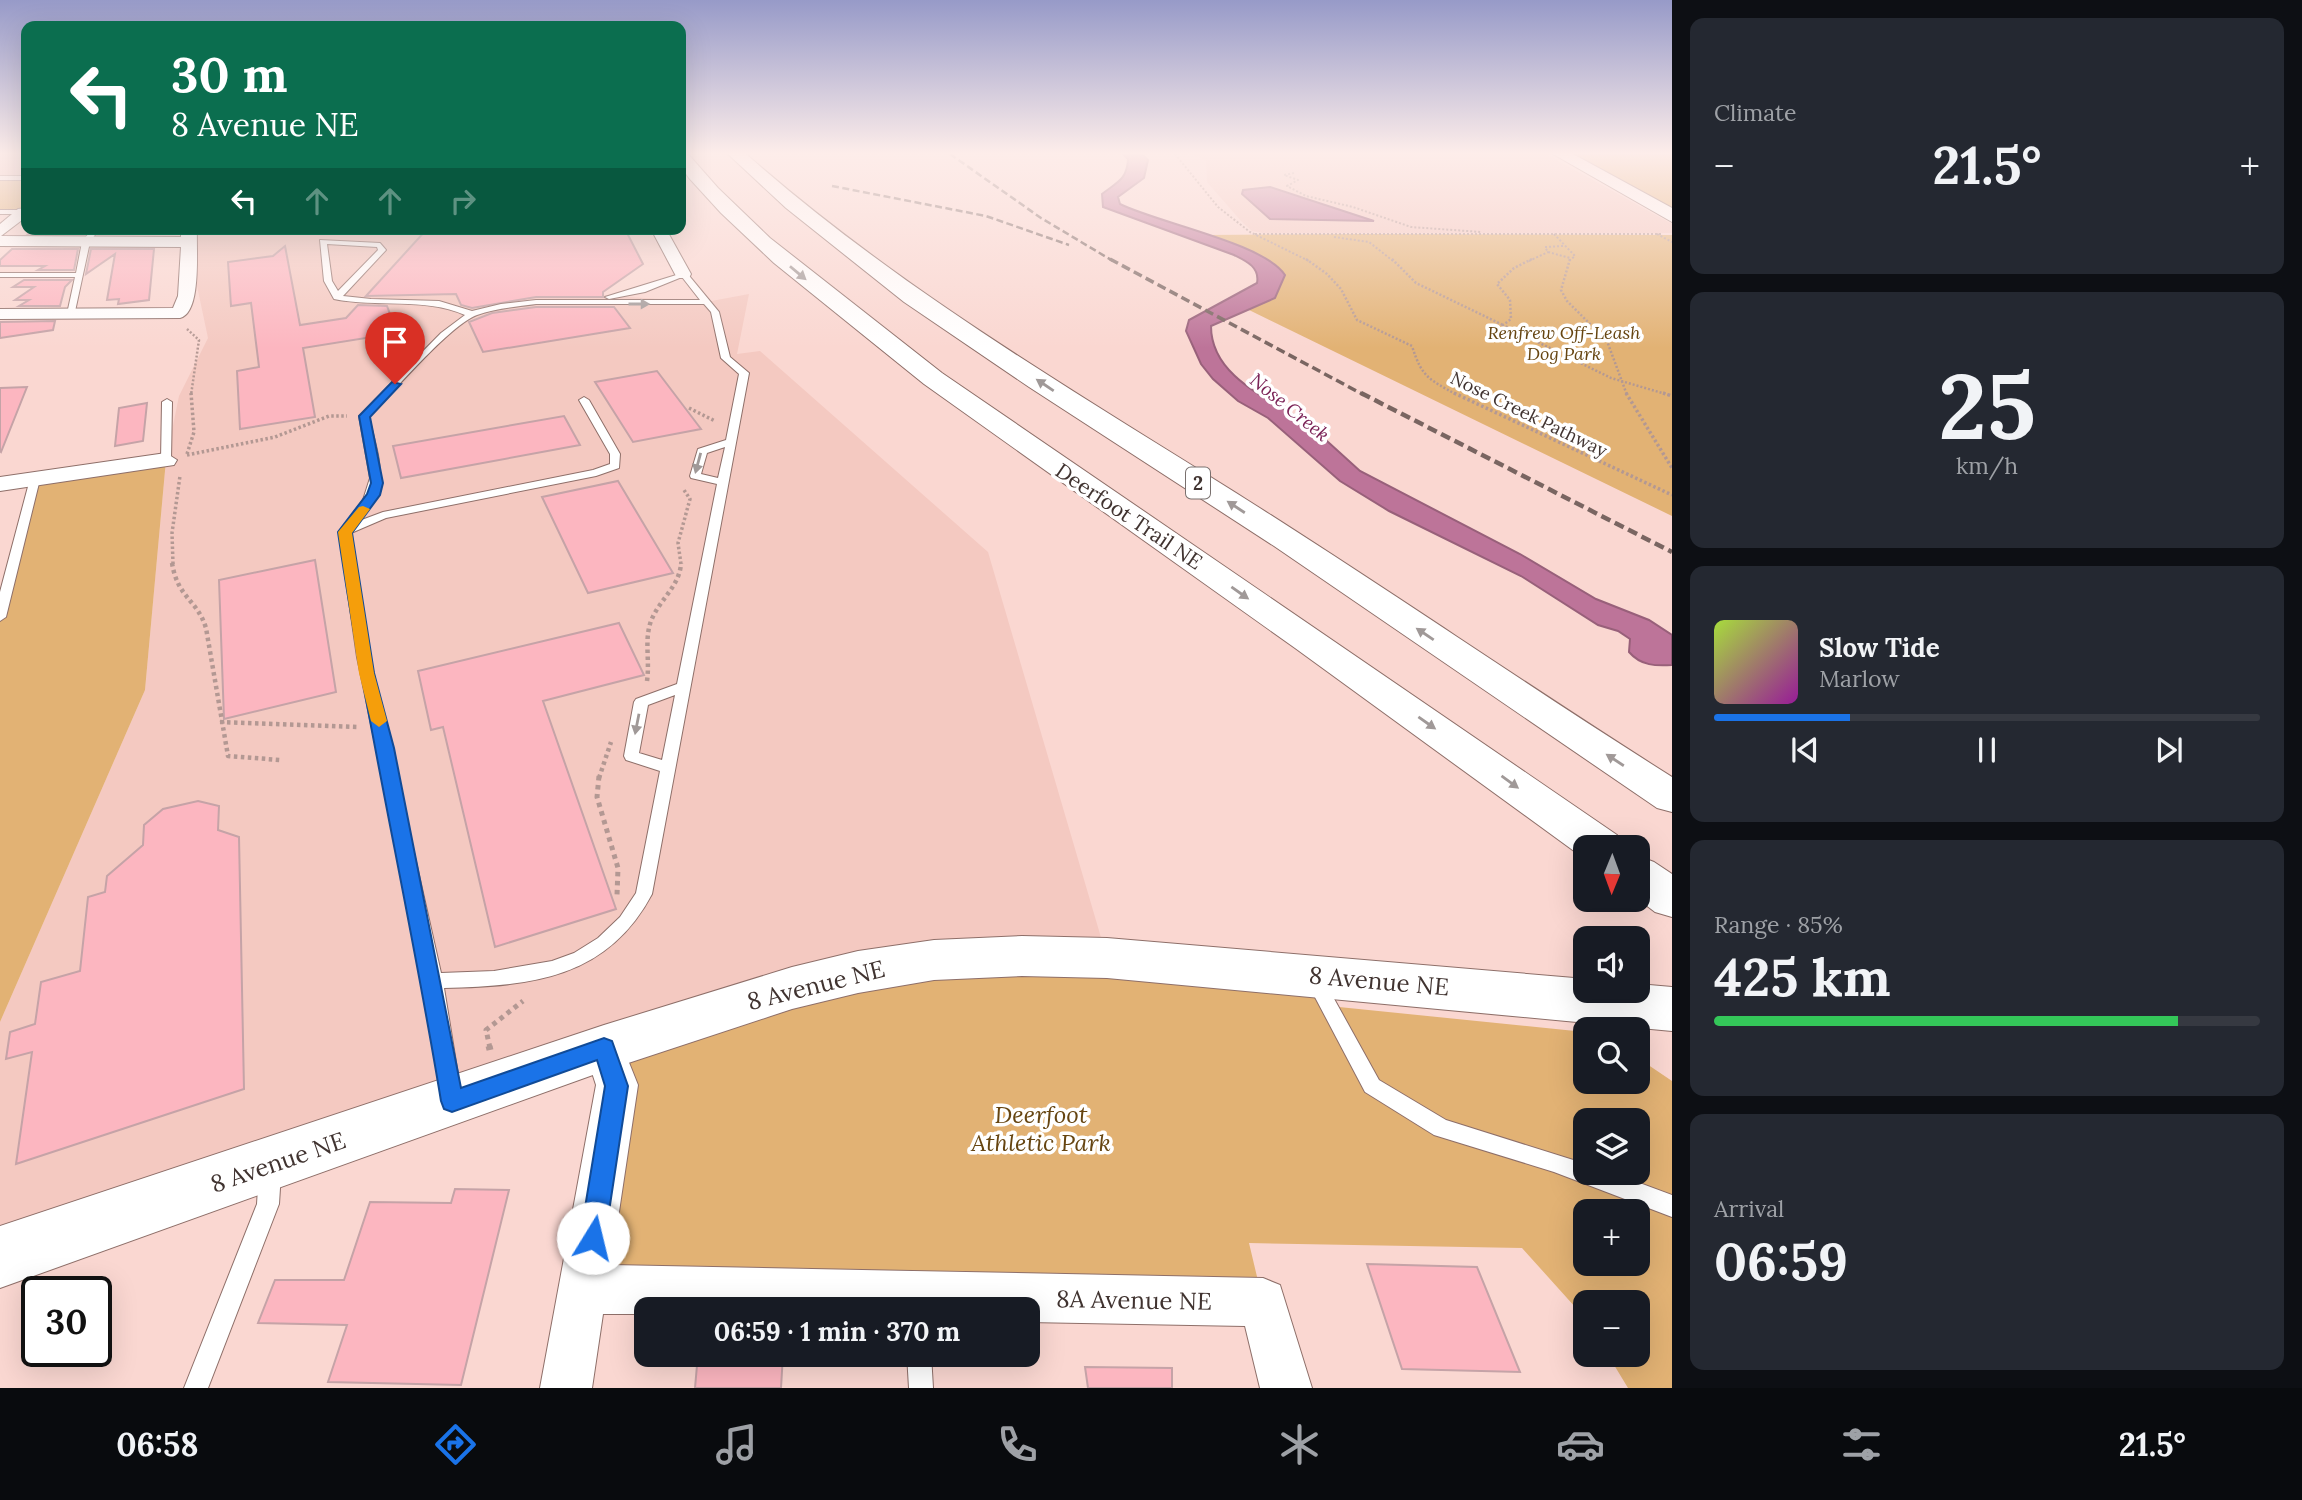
<!DOCTYPE html>
<html lang="en">
<head>
<meta charset="utf-8">
<style>
	body { margin:0; font-family:Lora,serif; background:#242831; color:#f1f3f6; height:100vh; display:flex; flex-direction:column; font-size:26px; white-space:nowrap }
	* { box-sizing:border-box; margin:0 }
	p { font-size:23px; color:#9ea1a6 }
	.icon { flex:none; width:38px; height:38px; fill:none; stroke:currentColor; stroke-width:2; stroke-linecap:round; stroke-linejoin:round }
	.map { position:relative; flex:1; overflow:hidden }
	.panel { display:flex; flex-direction:column; gap:18px; padding:18px; background:#0d0f14; width:630px }
	.panel>* { flex:none }
	.guide { position:absolute; left:21px; top:21px; width:665px; height:214px; border-radius:14px; box-shadow:0 7px 28px #0002; background:#0b6e4f; color:#fff; overflow:hidden }
	.needle { width:46px; rotate:181deg }
	.fabs { position:absolute; left:1573px; top:835px; display:grid; gap:14px }
	.fabs a { display:grid; place-items:center; width:77px; height:77px; border-radius:14px; background:#171b24; box-shadow:0 7px 28px #0002; font-size:35px }
	.speed { position:absolute; left:21px; top:1276px; display:flex; gap:14px; font-size:35px; font-weight:700; text-align:center }
	.speed>* { display:grid; place-content:center; width:91px; height:91px; border-radius:50%; background:#171b24; box-shadow:0 7px 28px #0002; line-height:1 }
	.speed .limit { border:4px solid #111; border-radius:10px; background:#fff; color:#111 }
	.pin { position:absolute; display:grid; place-items:center; width:60px; height:60px; color:#fff; margin:-72px -30px; border-radius:50% 50% 50% 0; rotate:-45deg; box-shadow:0 0 7px #0007 }
	.pin .icon { rotate:45deg }
	.me { position:absolute; width:77px; margin:-38px; rotate:9deg; stroke-linejoin:round; filter:drop-shadow(0 0 5px #0008) }
	.turn { display:flex; align-items:center; gap:24px; height:147px; padding:0 35px; font-size:32px }
	.turn .icon { width:91px; height:91px; stroke-width:2.5 }
	.turn b { display:block; font-size:49px; line-height:60px }
	.lanes { display:flex; align-items:center; height:66px; padding:0 35px; background:#0003; justify-content:center; gap:35px; direction:ltr }
	.lanes .off { opacity:.35 }
	.big { font-size:52px; font-weight:700; line-height:1.1 }
	.panel .card { flex:1; display:flex; flex-direction:column; justify-content:center; gap:10px; min-width:0; padding:0 24px; border-radius:14px; background:#242831 }
	.panel .dial { align-items:center; gap:0 }
	.dial b { font-size:91px; line-height:1 }
	.song { display:flex; align-items:center; gap:21px }
	.cover { width:84px; height:84px; border-radius:10px; background:linear-gradient(135deg,hsl(80 70% 55%),hsl(300 70% 35%)) }
	.played { height:7px; border-radius:4px; background:linear-gradient(90deg,#1a73e8 25%,#363941 25%) }
	.keys { display:flex; justify-content:space-around; direction:ltr }
	.heat { display:flex; justify-content:space-between; align-items:center; font-size:38px; direction:ltr }
	.charge { height:10px; border-radius:5px; background:linear-gradient(90deg,#34c759 85%,#363941 0) }
	.trip { position:absolute; left:634px; top:1297px; width:406px; height:70px; border-radius:14px; background:#171b24; box-shadow:0 7px 28px #0002; font-weight:700; line-height:70px; text-align:center }
	.tab-bar { display:flex; height:112px; justify-content:space-around; align-items:center; background:#090b0e; color:#9ea1a6 }
	.tab-bar .icon { width:49px; height:49px }
	.tab-bar .active { color:#1a73e8 }
	.tab-bar b { font-size:32px; color:#f1f3f6 }
	main { display:flex; flex:1; min-height:0 }
	.map>svg:first-child { display:block }
</style>
</head>
<body>
<main>
<div class="map">
<svg width="1672" height="1388" viewBox="0 0 1672 1388">
	<rect width="100%" height="100%" fill="#fad7d1"/>
	<path fill="#f4c9c1" d="M0 154H26V180H0Z
		M1193 154H1546L1672 224V233H1263L1252 231 1241 221 1207 182 1206 161Z
		M193 229H427L369 294 599 295 706 302 749 294 737 354 760 351 988 552 1107 958 934 960 0 1257V1022L145 690 166 460 179 396 208 338 189 248Z"/>
	<path fill="#e2b274" fill-rule="evenodd" d="M1575 154H1672V209Z
		M0 180H26V212H0Z
		M1365 234 1672 235V516L1247 309 1275 298 1282 281 1206 235Z
		M166 460 145 690 0 1022V617L35 479Z
		M858 972 1313 976 1329 1006 1585 1032 1586 1082H1638V1058L1672 1081V1388H1628L1608 1355 1638 1354V1302H1586L1585 1318 1522 1248 1249 1243 1263 1302 585 1289 604 1048ZM1586 1120H1638V1172H1586ZM1586 1211H1638V1264H1586Z"/>
	<path fill="#bd7499" stroke="#98607a" stroke-width="2" d="M1123 154H1142L1148 160 1144 178 1118 197 1120 204C1158 223 1264 243 1285 275L1275 298 1211 326C1211 374 1263 396 1299 418L1298 421 1327 441 1360 471 1520 554 1596 599 1649 620 1672 635V665C1656 666 1641 666 1629 652L1630 639 1618 631 1598 625 1521 576 1389 511 1340 481 1268 418 1238 401 1213 379 1201 364 1186 331 1189 320 1257 283C1260 267 1246 261 1234 255L1103 207 1102 194C1117 182 1127 180 1128 159Z
		M1270 187 1374 221 1270 219 1242 194 1243 190Z"/>
	<path fill="#fcb6c0" stroke="#c5a3a7" stroke-width="2" d="M33 229H88L85 234H28Z
		M101 229H156V234H99Z
		M427 229H625L643 264 603 292V297H536L472 308 461 305 456 294 366 296Z
		M285 246 300 325 346 318 358 305 387 306 397 333 303 348 315 417 240 429 237 371 259 367 251 303 231 306 228 262 273 256Z
		M12 249H78L74 270H38L45 266H0V260Z
		M91 249H154L149 300 118 304 119 299 107 300 115 254 86 274Z
		M24 280H72L65 287 60 306H19L29 300H15L34 287H13Z
		M536 307H614L630 328 483 352 469 322 492 313Z
		M55 321 53 330 0 338V322Z
		M657 371 701 429 633 442 595 382Z
		M27 387 1 452 0 451V388Z
		M147 403 143 441 115 446 119 408Z
		M564 416 580 445 401 478 393 446Z
		M618 481 673 573 588 593 542 497Z
		M315 560 336 692 224 719 219 580Z
		M619 623 644 675 543 701 616 909 495 947 443 727 431 730 418 671Z
		M198 801 219 806 218 830 239 837 244 1089 16 1164 32 1052 6 1059 10 1032 35 1024 41 982 80 971 88 897 105 892 107 876 143 845 144 825 163 809Z
		M455 1189 509 1190 461 1385 328 1382 347 1325 258 1323 275 1280H344L370 1202 451 1203Z
		M1367 1264 1477 1267 1520 1372 1402 1369Z
		M698 1354H783L781 1388H695Z
		M1085 1367 1172 1368V1388H1088Z"/>
	<g fill="none" stroke-linecap="round" stroke-linejoin="round">
		<g stroke="#8e6f69" stroke-width="2">
			<path id="lane" d="M0 176H26V180H0Z
				M0 210H26V214H0Z
				M92 229H99L90 242 74 316 67 314 75 277H0V273H76L82 242Z
				M320 240 380 243 386 250 343 296 371 299 439 301 472 311 501 304 536 300H700L682 277 645 292 609 299 605 297 686 272 719 312 730 357 749 373 652 894C607 979 531 986 444 988L461 1093 458 1099 451 1102 444 1099 441 1093 415 935 357 657 339 532 363 500 370 478 359 416 441 333 465 315C424 297 377 308 334 299L324 281ZM327 244 377 247 378 250 338 291 332 281ZM536 304H704L711 312 721 358 739 374 726 440 698 449 690 476 691 478 717 484 677 684 636 699 634 702 624 756 626 760 660 771 636 893 620 917 598 938 574 953 552 961 494 971 441 973 370 657 351 533 386 518 596 476 619 468 620 454 589 400 584 397 579 400 610 454V464L593 470 383 512 359 521C391 480 379 462 369 417 392 393 450 325 477 315 495 308 516 307 536 304ZM725 447 718 478 701 474 707 453ZM675 695 662 760 639 753 648 705Z
				M167 399 172 402 171 460 166 463 161 460 162 402Z
				M35 476 40 479 6 617 0 621V592L30 479Z
				M1316 974 1322 977 1379 1080 1446 1120 1586 1164V1172H1610L1672 1195V1217L1554 1172 1434 1135 1365 1092 1307 982 1310 977Z
				M270 1162 277 1165 281 1172 279 1204 208 1388H184L257 1204 259 1172 263 1165Z
				M907 1354H931L933 1388H909Z"/>
		</g>
		<g stroke="#8e6f69" stroke-width="2">
			<path id="street" d="M26 208V217L1 236 181 237V229H197C196 249 202 313 180 318L0 319V309L173 308 178 296 181 247 0 246V224L18 209Z
				M651 229H666L691 274 689 278H677Z
				M166 453 177 460 174 465 0 491V477Z
				M604 1030 618 1035 638 1085 611 1265 1263 1278 1280 1285 1312 1388H1260L1245 1326 1027 1322V1309H646V1314H603L592 1388H540L596 1085 584 1048 590 1035Z"/>
		</g>
		<g stroke="#8e6f69" stroke-width="2">
			<path id="secondary" d="M1553 154H1573L1672 208V222Z
				M1022 936 1107 938 1586 979V990H1638V984L1672 987V1031L1107 978 1022 976 934 980 858 993 792 1009 604 1071 0 1288V1226L604 1025 792 967 858 951 934 940Z"/>
		</g>
		<g stroke="#8e6f69" stroke-width="2">
			<path id="highway" d="M681 154H688L718 188 770 238 942 373 1617 835 1623 847H1586L1585 859 1295 648 924 384 774 263 721 213 689 178 681 167Z
				M728 154H746C899 289 1072 390 1244 498 1388 589 1528 686 1672 777V812L1657 808 1274 546 1029 387 904 302 786 208Z
				M1638 856 1654 862 1672 874V917L1655 912 1638 899Z"/>
		</g>
		<path stroke="#b39893" stroke-width="2" stroke-dasharray="2 2" stroke-linecap="butt" d="M1175 154 1218 207 1250 232 1309 261
			M1294 173 1284 175 1298 180 1287 186 1306 196 1353 207 1411 227 1481 232
			M1255 234H1663
			M1554 234 1575 256 1569 261
			M1657 234 1672 242
			M1334 237 1369 242 1393 261
			M1563 246 1545 247 1548 252 1570 258
			M1529 261 1548 252"/>
		<path stroke="#b39893" stroke-width="2.5" stroke-dasharray="2 2" stroke-linecap="butt" d="M1306 259 1327 274 1341 289 1357 320 1412 346C1422 378 1429 379 1457 395
			M1392 259 1416 283 1503 325
			M1532 259 1514 268 1497 284 1510 300 1511 319 1503 325 1611 378 1669 395
			M1570 259 1561 290 1567 301 1607 341 1627 395
			M187 329 199 340 191 395"/>
		<path stroke="#b39893" stroke-width="3.5" stroke-dasharray="2.5 2.5" stroke-linecap="butt" d="M1454 393 1672 495
			M1626 393 1672 468
			M1663 393 1672 396
			M689 408 715 421
			M187 454 194 432 191 393
			M187 455 275 437 329 416H347
			M173 564 172 533 180 476
			M681 564 678 543 690 499 684 490"/>
		<path stroke="#b39893" stroke-width="4.5" stroke-dasharray="3.5 3.5" stroke-linecap="butt" d="M172 563C178 599 197 599 206 628L228 756 280 760
			M647 681C650 660 644 640 651 621 659 600 680 586 681 563
			M220 722 359 727
			M599 778 611 742"/>
		<path stroke="#b39893" stroke-width="5" stroke-dasharray="4.5 4.5" stroke-linecap="butt" d="M599 776 597 797 618 868 617 895
			M490 1048 486 1030 523 1001"/>
		<path stroke="#b39893" stroke-width="7" stroke-dasharray="5 5" stroke-linecap="butt" d="M489 1046 490 1050"/>
		<use href="#lane" fill="#fff" fill-rule="evenodd"/>
		<use href="#street" fill="#fff" fill-rule="evenodd"/>
		<use href="#secondary" fill="#fff" fill-rule="evenodd"/>
		<use href="#highway" fill="#fff" fill-rule="evenodd"/>
		<path stroke="#796561" stroke-width="2.5" stroke-dasharray="7 3.5" stroke-linecap="butt" d="M950 154 1041 218 1113 261
			M832 186 986 216 1069 245"/>
		<path stroke="#796561" stroke-width="3.5" stroke-dasharray="9 4.5" stroke-linecap="butt" d="M1110 259 1364 395"/>
		<path stroke="#796561" stroke-width="4.5" stroke-dasharray="10 5" stroke-linecap="butt" d="M1361 393 1672 552"/>
	</g>
	<defs><path id="oneway-solid" d="M-6-.8H1V-3.2L6.5 0L1 3.2V.8H-6Z" transform="scale(1.75)"/></defs>
	<g fill="#a09998">
		<use href="#oneway-solid" transform="translate(798 273) rotate(40)"/>
		<use href="#oneway-solid" transform="translate(639 304)"/>
		<use href="#oneway-solid" transform="translate(1045 385) rotate(-146)"/>
		<use href="#oneway-solid" transform="translate(698 463) rotate(105)"/>
		<use href="#oneway-solid" transform="translate(1236 507) rotate(-147)"/>
		<use href="#oneway-solid" transform="translate(1240 593) rotate(35)"/>
		<use href="#oneway-solid" transform="translate(1425 634) rotate(-146)"/>
		<use href="#oneway-solid" transform="translate(1427 723) rotate(35)"/>
		<use href="#oneway-solid" transform="translate(637 724) rotate(101)"/>
		<use href="#oneway-solid" transform="translate(1615 760) rotate(-147)"/>
		<use href="#oneway-solid" transform="translate(1510 782) rotate(36)"/>
	</g>
	<linearGradient id="sky" x2="0" y2="1"><stop stop-color="#979ac8"/><stop offset="0.44" stop-color="#fdedea"/><stop offset="1" stop-color="#fdedea" stop-opacity="0"/></linearGradient>
	<rect width="1672" height="348" fill="url(#sky)"/>
	<path fill="#1a73e8" stroke="#114b97" stroke-width="2" d="M392 382 401 384 370 417 383 483 380 495 352 533 374 673 394 748 461 1088 604 1038 612 1041 628 1086 605 1238 602 1247 593 1251 584 1247 580 1238 605 1086 597 1060 452 1112 444 1109 441 1101C410 911 366 723 338 532L367 494 371 483 359 416Z"/>
	<path fill="#f59e0b" d="M363 506 370 509 352 533 374 673 387 721 379 727 371 721 359 673 338 532 359 507Z"/>
	<g text-anchor="middle" dominant-baseline="central" stroke-width="7" stroke-linejoin="round" paint-order="stroke">
		<g font-size="18" font-style="italic" fill="#664511" stroke="#fff">
			<text x="1564" y="332">Renfrew Off-Leash<tspan x="1564" dy="21">Dog Park</tspan></text>
		</g>
		<g font-size="18" fill="#403330" stroke="#fff">
			<text transform="translate(1529 414) rotate(26)">Nose Creek Pathway</text>
		</g>
		<g font-size="19" font-style="italic" fill="#7b2357" stroke="#fff">
			<text transform="translate(1290 407) rotate(39)">Nose Creek</text>
		</g>
		<rect fill="#fff" stroke="#79706e" stroke-width="2" x="1186" y="467.5" width="24" height="31" rx="5"/>
		<g font-size="19" font-weight="bold" fill="#403330">
			<text x="1198" y="483">2</text>
		</g>
		<g font-size="21" fill="#403330" stroke="#fff">
			<text transform="translate(1129 516) rotate(34)">Deerfoot Trail NE</text>
		</g>
		<g font-size="24" fill="#403330" stroke="#fff">
			<text transform="translate(1379 981) rotate(5)">8 Avenue NE</text>
			<text transform="translate(816 985) rotate(-14)">8 Avenue NE</text>
			<text transform="translate(278 1162) rotate(-19)">8 Avenue NE</text>
			<text transform="translate(1134 1300) rotate(1)">8A Avenue NE</text>
		</g>
		<g font-size="24" font-style="italic" fill="#664511" stroke="#fff">
			<text x="1041" y="1114">Deerfoot<tspan x="1041" dy="28">Athletic Park</tspan></text>
		</g>
	</g>
</svg>
<div class="fabs">
<a><svg class="needle" viewBox="-14 -14 28 28"><path d="M0-13l5 13h-10z" fill="#e53935"/><path d="M0 13l5-13h-10z" fill="#9ea1a6"/></svg></a>
<a><svg class="icon" aria-label="sound" viewBox="0 0 24 24"><path d="M4 9h4l5-4v14l-5-4H4zM17 9q2 3 0 6"/></svg></a>
<a><svg class="icon" aria-label="search" viewBox="0 0 24 24"><circle cx="10" cy="10" r="6"/><path d="M15 15l6 6"/></svg></a>
<a><svg class="icon" aria-label="layers" viewBox="0 0 24 24"><path d="M12 4l9 5-9 5-9-5zM3 14l9 5 9-5"/></svg></a>
<a>+</a>
<a>−</a>
</div>
<div class="speed"><div class="limit">30</div></div>
<div class="pin" style="left:395px;top:384px;background:#d93025"><svg class="icon" aria-label="arrive" viewBox="0 0 24 24"><path d="M6 21V4h12l-3 4 3 4H6"/></svg></div>
<svg class="me" style="left:593px;top:1238px" viewBox="-20 -20 40 40"><circle r="19" fill="#fff"/><path d="M0-13L10 11 0 6-10 11z" fill="#1a73e8"/></svg>
<div class="trip">06:59 · 1 min · 370 m</div>
<div class="guide">
<div class="turn"><svg class="icon" aria-label="left" viewBox="0 0 24 24"><path d="M17 20v-9H6M10 6l-5 5 5 5"/></svg><div><b>30 m</b>8 Avenue NE</div></div>
<div class="lanes"><svg class="icon" aria-label="left" viewBox="0 0 24 24"><path d="M17 20v-9H6M10 6l-5 5 5 5"/></svg><svg class="icon off" aria-label="ahead" viewBox="0 0 24 24"><path d="M12 20V5M6 11l6-6 6 6"/></svg><svg class="icon off" aria-label="ahead" viewBox="0 0 24 24"><path d="M12 20V5M6 11l6-6 6 6"/></svg><svg class="icon off" aria-label="right" viewBox="0 0 24 24"><path d="M7 20v-9h11M14 6l5 5-5 5"/></svg></div>
</div>
</div>
<section class="panel">
<div class="card"><p>Climate</p>
<div class="heat"><a>−</a><b class="big">21.5°</b><a>+</a></div>
</div>
<div class="card dial"><b>25</b><p>km/h</p></div>
<div class="card">
<div class="song"><i class="cover"></i><div><b>Slow Tide</b><p>Marlow</p></div></div>
<div class="played"></div>
<div class="keys"><svg class="icon" aria-label="previous" viewBox="0 0 24 24"><path d="M18 5L8 12l10 7zM5 5v14"/></svg><svg class="icon" aria-label="pause" viewBox="0 0 24 24"><path d="M8 5v14M16 5v14"/></svg><svg class="icon" aria-label="next" viewBox="0 0 24 24"><path d="M6 5l10 7-10 7zM19 5v14"/></svg></div>
</div>
<div class="card"><p>Range · 85%</p><b class="big">425 km</b><div class="charge"></div></div>
<div class="card"><p>Arrival</p><b class="big">06:59</b></div>
</section>
</main>
<nav class="tab-bar">
<b>06:58</b>
<svg class="icon active" aria-label="directions" viewBox="0 0 24 24"><path d="M12 3l9 9-9 9-9-9zM9 14v-3h6M13 9l2 2-2 2"/></svg>
<svg class="icon" aria-label="music" viewBox="0 0 24 24"><path d="M9 18V5l10-2v13"/><circle cx="6" cy="18" r="3"/><circle cx="16" cy="16" r="3"/></svg>
<svg class="icon" aria-label="phone" viewBox="0 0 24 24"><path d="M5 4h4l2 5-3 2q2 4 5 5l2-3 5 2v4C11 20 4 13 5 4z"/></svg>
<svg class="icon" aria-label="climate" viewBox="0 0 24 24"><path d="M12 3v18M4 7l16 10M4 17L20 7"/></svg>
<svg class="icon" aria-label="car" viewBox="0 0 24 24"><path d="M5 17H2v-5l4-1 3-4h7l3 4 3 1v5h-3M9 17h6M6 11h13"/><circle cx="7" cy="17" r="2"/><circle cx="17" cy="17" r="2"/></svg>
<svg class="icon" aria-label="filters" viewBox="0 0 24 24"><path d="M4 7h16M4 17h16"/><circle cx="9" cy="7" r="2"/><circle cx="15" cy="17" r="2"/></svg>
<b>21.5°</b>
</nav>
</body>
</html>
